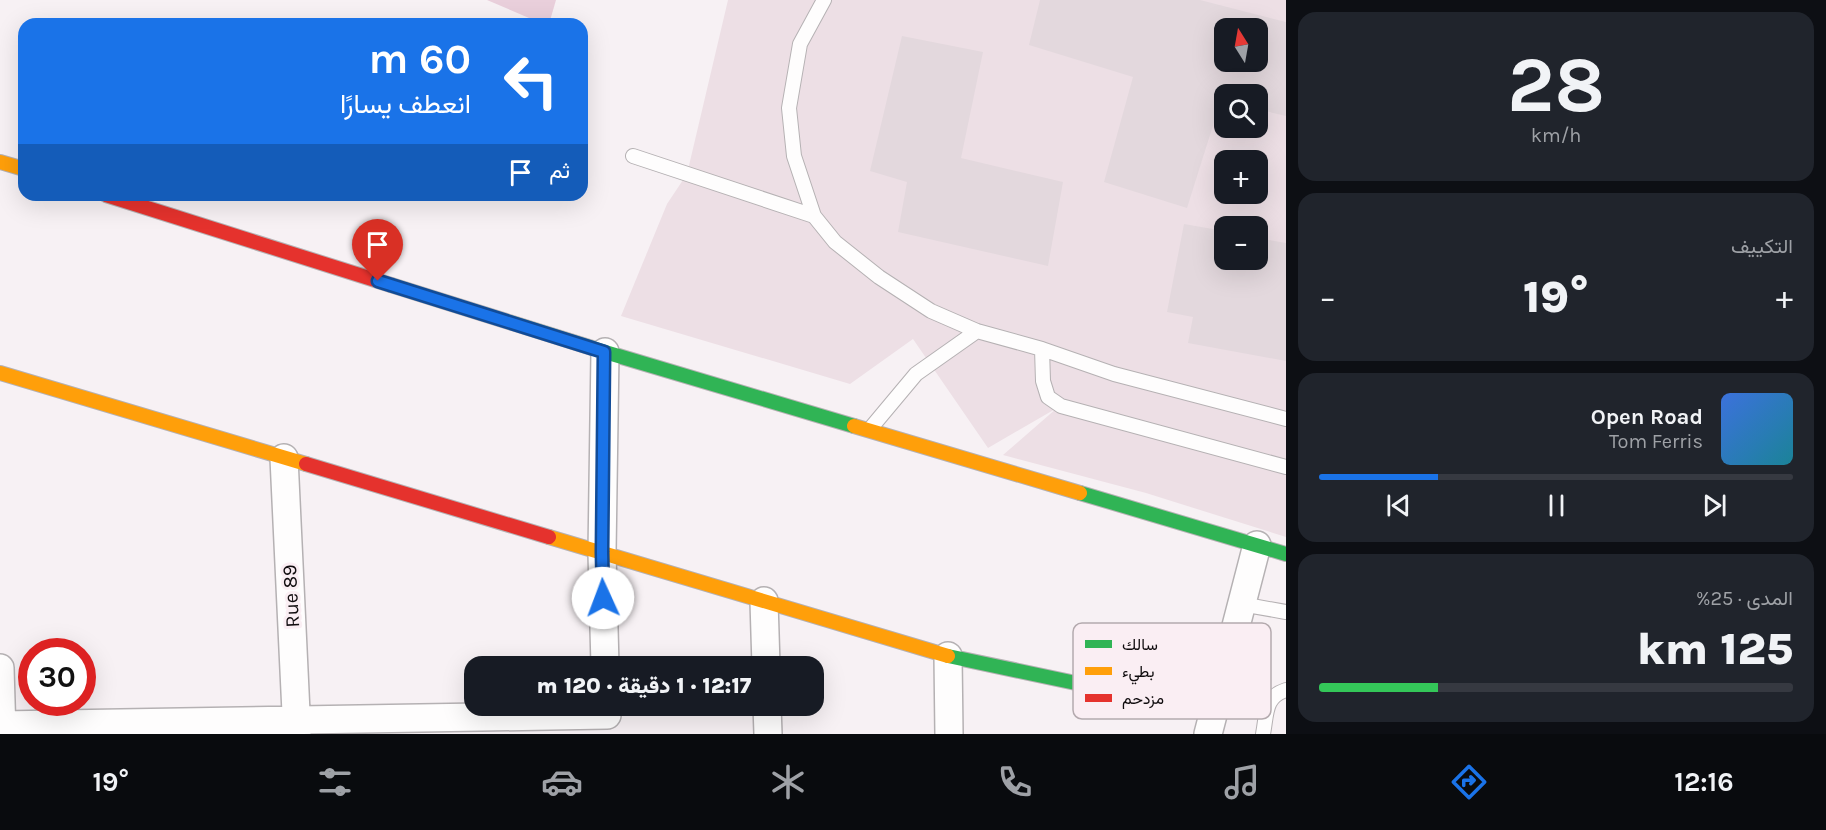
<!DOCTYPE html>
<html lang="ar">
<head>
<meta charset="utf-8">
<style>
	body { margin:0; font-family:Karla,Vazirmatn,sans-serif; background:#20242c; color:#f1f3f6; direction:rtl; height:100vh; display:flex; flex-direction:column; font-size:22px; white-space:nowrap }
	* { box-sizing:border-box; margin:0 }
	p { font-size:20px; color:#9ea1a6 }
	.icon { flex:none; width:33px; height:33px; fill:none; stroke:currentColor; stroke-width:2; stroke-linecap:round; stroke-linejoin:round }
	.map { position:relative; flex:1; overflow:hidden; direction:ltr }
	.drawer { display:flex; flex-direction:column; gap:12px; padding:12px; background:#0d0f14; width:540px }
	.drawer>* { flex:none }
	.top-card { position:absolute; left:18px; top:18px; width:570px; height:183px; border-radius:18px; box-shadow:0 6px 24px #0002; direction:rtl; background:#1a73e8; color:#fff; overflow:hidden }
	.needle { width:39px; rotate:349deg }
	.fabs { position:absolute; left:1214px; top:18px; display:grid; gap:12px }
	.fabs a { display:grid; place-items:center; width:54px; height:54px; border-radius:12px; background:#171b24; box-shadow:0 6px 24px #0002; font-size:30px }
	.speed { position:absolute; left:18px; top:638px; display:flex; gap:12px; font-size:30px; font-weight:700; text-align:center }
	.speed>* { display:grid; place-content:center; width:78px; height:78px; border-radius:50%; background:#171b24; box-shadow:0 6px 24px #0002; line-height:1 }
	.speed .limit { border:9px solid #d22; background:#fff; color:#111 }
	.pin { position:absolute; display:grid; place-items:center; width:51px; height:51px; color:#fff; margin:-62px -26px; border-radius:50% 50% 50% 0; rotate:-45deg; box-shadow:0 0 6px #0007 }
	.pin .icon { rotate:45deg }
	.me { position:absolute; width:66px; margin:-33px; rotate:358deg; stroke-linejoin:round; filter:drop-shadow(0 0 4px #0008) }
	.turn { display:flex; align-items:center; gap:21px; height:126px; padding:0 18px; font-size:27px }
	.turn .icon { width:78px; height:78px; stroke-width:2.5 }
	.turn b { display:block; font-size:42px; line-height:51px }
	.then { display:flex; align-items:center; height:57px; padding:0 18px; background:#0003; gap:12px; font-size:22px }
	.big { font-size:45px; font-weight:800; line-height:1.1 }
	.drawer .card { flex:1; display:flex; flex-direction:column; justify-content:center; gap:9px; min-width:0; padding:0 21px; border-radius:18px; background:#20242c }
	.drawer .dial { align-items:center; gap:0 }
	.dial b { font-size:78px; line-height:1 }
	.song { display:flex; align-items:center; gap:18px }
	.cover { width:72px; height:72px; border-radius:9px; background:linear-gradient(135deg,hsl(220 70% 55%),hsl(190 70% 35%)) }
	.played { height:6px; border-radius:3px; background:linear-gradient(90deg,#1a73e8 25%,#363941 25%) }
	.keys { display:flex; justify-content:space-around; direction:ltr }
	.heat { display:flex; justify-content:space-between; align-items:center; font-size:33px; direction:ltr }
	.charge { height:9px; border-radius:4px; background:linear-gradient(90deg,#34c759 25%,#363941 0) }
	.trip { position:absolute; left:464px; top:656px; width:360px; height:60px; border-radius:18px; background:#171b24; box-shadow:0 6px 24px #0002; font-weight:800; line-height:60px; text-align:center; direction:rtl }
	.tabs { display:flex; height:96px; justify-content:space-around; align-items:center; background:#090b0e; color:#9ea1a6 }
	.tabs .icon { width:42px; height:42px }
	.tabs .active { color:#1a73e8 }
	.tabs b { font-size:27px; color:#f1f3f6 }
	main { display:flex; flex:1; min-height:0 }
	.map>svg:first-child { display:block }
</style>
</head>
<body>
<main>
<section class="drawer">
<div class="card dial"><b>28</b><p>km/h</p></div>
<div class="card"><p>التكييف</p>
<div class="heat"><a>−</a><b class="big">19°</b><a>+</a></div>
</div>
<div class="card">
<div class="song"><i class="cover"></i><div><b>Open Road</b><p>Tom Ferris</p></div></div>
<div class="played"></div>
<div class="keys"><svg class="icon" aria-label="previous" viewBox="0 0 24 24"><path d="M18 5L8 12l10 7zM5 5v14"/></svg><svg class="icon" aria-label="pause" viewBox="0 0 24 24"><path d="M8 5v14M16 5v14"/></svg><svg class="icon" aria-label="next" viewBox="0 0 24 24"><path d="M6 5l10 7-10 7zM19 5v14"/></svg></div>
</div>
<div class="card"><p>المدى · 25%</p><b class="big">125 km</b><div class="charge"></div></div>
</section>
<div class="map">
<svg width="1286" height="734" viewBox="0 0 1286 734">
	<rect width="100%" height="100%" fill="#f7f1f4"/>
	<path fill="#eddfe5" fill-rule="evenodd" d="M728 0H1286V537L1146 493 1003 455 1057 408 988 448 913 339 850 384 621 316 667 204 687 174ZM1224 28H1257V62H1224ZM1224 94H1257V128H1224ZM1224 160H1257V194H1224ZM1224 226H1257V260H1224Z"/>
	<path fill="#e9cfdb" d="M487 0H556L549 24H543Z"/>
	<path fill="#e3d8dd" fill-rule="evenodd" d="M1040 0H1200L1286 22V116L1257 109V94H1224V101L1221 100 1187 208 1104 182 1133 77 1029 45ZM1224 28H1257V62H1224Z
		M902 36 983 52 961 158 1063 182 1048 266 898 232 907 182 870 171Z
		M1184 224 1224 231V260H1257V238L1286 243V361L1188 343 1193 317 1167 312Z"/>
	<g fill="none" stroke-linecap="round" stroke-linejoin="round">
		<g stroke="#b5b1b3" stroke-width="16">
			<path id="lane" d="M824 0 800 44 789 108 794 156 814 216 835 242 879 277 931 311 977 331 1042 349 1114 374 1286 419
				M633 156 814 216
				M1042 349 1043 381 1048 397 1061 406 1286 467
				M870 429 916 374 977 331
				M1241 604 1286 612
				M1263 734C1267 714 1264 697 1286 690"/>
		</g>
		<g stroke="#b5b1b3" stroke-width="30">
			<path id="street" d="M605 352 602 553 605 666
				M284 458 297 734
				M764 601 766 666
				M948 656 949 734
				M0 668 2 734
				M767 705 768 734
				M0 725 607 715
				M1208 734 1257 545"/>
		</g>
		<g stroke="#b5b1b3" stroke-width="16">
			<path id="fast" d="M391 285 605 352 854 426
				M1080 493 1286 554
				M948 656 1213 712"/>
		</g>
		<g stroke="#b5b1b3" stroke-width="16">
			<path id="slow" d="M0 162 24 169
				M0 373 306 464
				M854 426 1080 493
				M549 537 948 656"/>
		</g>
		<g stroke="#b5b1b3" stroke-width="16">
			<path id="jam" d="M106 195 391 285
				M306 464 549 537"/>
		</g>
		<use href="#lane" stroke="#fefdfd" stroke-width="14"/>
		<use href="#street" stroke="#fefdfd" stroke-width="27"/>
		<use href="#fast" stroke="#30b455" stroke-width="14"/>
		<use href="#slow" stroke="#ff9f0a" stroke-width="14"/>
		<use href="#jam" stroke="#e5322d" stroke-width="14"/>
	</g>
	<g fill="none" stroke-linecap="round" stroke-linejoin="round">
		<g stroke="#114b97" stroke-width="15">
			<path id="route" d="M378 281 604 352 602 552 603 598"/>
		</g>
		<use href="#route" stroke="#1a73e8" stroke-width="10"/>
	</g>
	<g text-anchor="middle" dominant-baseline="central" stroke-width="6" stroke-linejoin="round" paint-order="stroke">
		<g font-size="20" fill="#100c0e" stroke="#faeef3">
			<text transform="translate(291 596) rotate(-93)">Rue 89</text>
		</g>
	</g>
	<rect x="1073" y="623" width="198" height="96" rx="9" fill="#faeef3" stroke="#b4aaae" stroke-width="1.5"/>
	<rect x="1085" y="640" width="27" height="8" fill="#30b455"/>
	<rect x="1085" y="667" width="27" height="8" fill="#ff9f0a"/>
	<rect x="1085" y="694" width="27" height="8" fill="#e5322d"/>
	<g font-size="16" fill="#100c0e">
		<text x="1122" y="650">سالك</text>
		<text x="1122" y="677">بطيء</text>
		<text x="1122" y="704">مزدحم</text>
	</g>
</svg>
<div class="fabs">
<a><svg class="needle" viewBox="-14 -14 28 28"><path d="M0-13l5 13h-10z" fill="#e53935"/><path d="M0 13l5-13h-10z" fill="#9ea1a6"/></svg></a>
<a><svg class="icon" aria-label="search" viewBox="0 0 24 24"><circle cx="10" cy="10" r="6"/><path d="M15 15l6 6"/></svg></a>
<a>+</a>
<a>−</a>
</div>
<div class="speed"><div class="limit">30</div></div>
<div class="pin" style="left:378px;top:281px;background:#d93025"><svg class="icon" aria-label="arrive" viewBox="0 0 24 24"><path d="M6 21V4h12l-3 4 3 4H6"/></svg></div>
<svg class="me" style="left:603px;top:598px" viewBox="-20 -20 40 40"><circle r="19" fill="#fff"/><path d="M0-13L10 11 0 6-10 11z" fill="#1a73e8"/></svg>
<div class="trip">12:17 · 1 دقيقة · 120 m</div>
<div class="top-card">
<div class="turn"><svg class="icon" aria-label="left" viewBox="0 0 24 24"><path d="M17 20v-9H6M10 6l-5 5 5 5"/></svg><div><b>60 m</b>انعطف يسارًا</div></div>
<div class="then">ثم<svg class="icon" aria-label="arrive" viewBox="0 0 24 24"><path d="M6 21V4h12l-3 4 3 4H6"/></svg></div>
</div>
</div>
</main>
<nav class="tabs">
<b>12:16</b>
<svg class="icon active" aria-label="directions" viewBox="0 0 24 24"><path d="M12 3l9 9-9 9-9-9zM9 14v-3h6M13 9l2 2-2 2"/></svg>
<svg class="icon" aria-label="music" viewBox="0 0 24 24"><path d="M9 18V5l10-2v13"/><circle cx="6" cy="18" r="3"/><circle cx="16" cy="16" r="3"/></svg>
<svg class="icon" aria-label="phone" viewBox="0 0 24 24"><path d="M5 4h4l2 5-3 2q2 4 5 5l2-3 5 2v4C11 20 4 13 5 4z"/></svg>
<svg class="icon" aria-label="climate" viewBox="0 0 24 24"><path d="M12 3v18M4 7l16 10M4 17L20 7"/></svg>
<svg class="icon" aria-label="car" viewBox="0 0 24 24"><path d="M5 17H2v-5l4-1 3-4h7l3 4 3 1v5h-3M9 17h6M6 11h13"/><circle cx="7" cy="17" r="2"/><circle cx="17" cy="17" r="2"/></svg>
<svg class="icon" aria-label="filters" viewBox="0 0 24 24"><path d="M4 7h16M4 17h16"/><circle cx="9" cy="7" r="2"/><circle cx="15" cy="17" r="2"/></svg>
<b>19°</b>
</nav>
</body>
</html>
